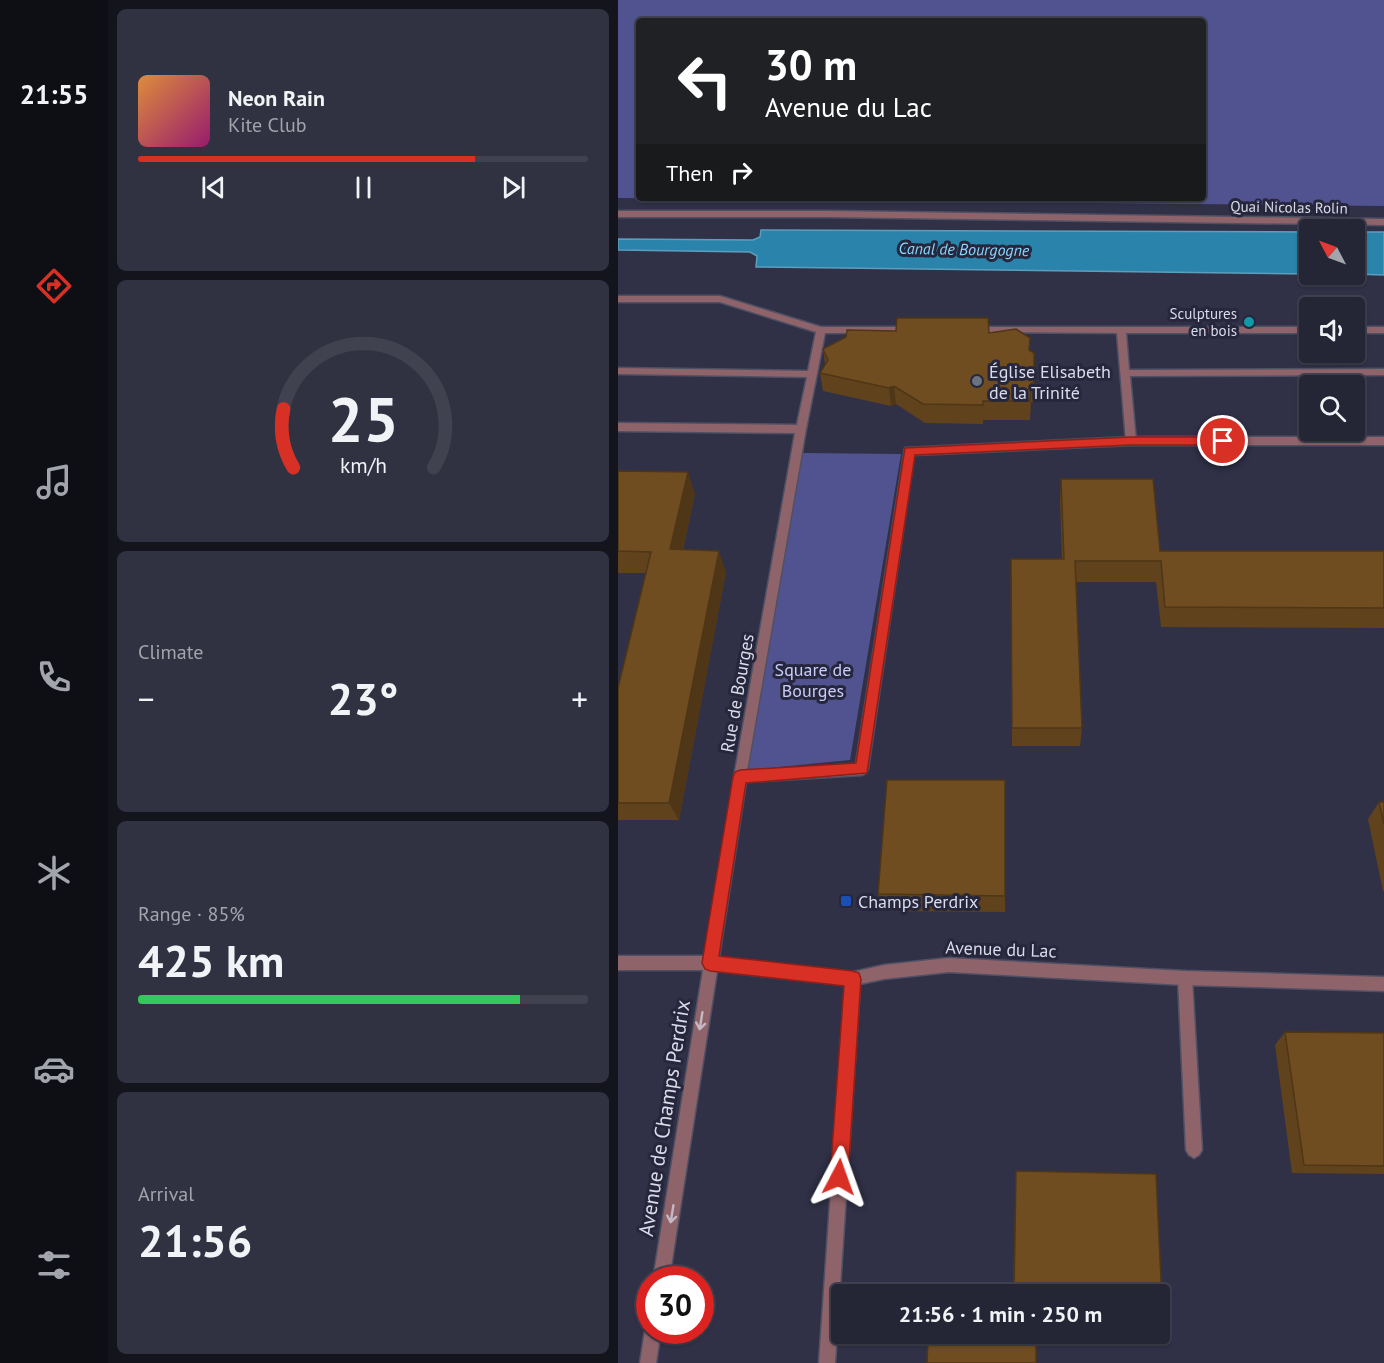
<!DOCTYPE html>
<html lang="en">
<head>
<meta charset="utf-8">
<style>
	body { margin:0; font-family:"PT Sans",sans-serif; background:#303141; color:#f1f3f6; height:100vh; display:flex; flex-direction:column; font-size:22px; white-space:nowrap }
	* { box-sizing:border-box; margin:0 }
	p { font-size:20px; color:#a3a5ad }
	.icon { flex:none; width:33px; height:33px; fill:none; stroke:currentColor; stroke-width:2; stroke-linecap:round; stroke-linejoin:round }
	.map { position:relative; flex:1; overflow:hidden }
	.details { display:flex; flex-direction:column; gap:9px; padding:9px; background:#14141d; width:510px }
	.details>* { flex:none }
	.banner { position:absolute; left:18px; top:18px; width:570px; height:183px; border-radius:6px; box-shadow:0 2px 4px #0004,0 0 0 2px #414250; background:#202124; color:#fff; overflow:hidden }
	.needle { width:39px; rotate:311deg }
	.controls { position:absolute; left:681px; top:219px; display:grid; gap:12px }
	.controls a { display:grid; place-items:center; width:66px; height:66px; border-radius:6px; background:#242535; box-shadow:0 2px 4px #0004,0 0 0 2px #414250; font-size:30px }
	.speed { position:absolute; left:18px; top:1266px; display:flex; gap:12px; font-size:30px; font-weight:700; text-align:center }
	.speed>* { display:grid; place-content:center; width:78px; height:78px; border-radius:50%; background:#242535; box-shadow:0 2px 4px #0004,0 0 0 2px #414250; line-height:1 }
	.speed .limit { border:9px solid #d22; background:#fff; color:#111 }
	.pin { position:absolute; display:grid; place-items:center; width:51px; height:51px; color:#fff; margin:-26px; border:3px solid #fff; border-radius:50%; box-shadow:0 2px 6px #0007 }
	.me { position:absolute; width:66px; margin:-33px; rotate:4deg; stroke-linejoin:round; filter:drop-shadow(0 0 4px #0008) }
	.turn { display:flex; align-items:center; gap:21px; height:126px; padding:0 30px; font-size:27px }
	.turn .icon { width:78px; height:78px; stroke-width:2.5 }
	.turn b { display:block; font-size:42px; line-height:51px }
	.then { display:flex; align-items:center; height:57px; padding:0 30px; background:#0003; gap:12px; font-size:22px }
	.big { font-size:45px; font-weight:700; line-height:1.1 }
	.details .widget { flex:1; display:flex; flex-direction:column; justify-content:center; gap:9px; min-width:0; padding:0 21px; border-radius:9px; background:#303141 }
	.details .dial { align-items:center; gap:0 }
	.dial svg { height:156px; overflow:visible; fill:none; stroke:#414250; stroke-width:7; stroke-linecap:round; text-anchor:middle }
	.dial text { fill:#f1f3f6; stroke:none }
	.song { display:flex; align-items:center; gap:18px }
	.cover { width:72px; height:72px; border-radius:9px; background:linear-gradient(135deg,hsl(30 70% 55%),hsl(320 70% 35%)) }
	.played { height:6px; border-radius:3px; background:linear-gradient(90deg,#d93025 75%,#414250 75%) }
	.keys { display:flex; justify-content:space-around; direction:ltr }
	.heat { display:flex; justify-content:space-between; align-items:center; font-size:33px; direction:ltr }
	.charge { height:9px; border-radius:4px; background:linear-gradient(90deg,#34c759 85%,#414250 0) }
	.trip { position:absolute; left:213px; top:1284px; width:339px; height:60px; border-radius:6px; background:#242535; box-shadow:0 2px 4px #0004,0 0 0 2px #414250; font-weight:700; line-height:60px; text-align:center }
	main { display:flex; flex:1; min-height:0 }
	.tab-bar { display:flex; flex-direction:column; width:108px; justify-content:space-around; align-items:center; background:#0e0f15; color:#a3a5ad }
	.tab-bar .icon { width:42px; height:42px }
	.tab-bar .current { color:#d93025 }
	.tab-bar b { font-size:27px; color:#f1f3f6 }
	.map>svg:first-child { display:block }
</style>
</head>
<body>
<main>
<nav class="tab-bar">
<b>21:55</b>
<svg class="icon current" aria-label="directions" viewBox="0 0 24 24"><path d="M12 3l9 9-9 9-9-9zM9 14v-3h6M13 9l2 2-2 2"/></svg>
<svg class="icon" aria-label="music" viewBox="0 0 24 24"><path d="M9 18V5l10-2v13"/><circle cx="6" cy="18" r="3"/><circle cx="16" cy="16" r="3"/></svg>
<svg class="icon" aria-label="phone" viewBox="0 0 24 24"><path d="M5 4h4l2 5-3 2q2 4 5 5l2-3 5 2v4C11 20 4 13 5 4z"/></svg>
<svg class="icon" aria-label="climate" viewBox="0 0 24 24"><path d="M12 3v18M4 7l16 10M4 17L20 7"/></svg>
<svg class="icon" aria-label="car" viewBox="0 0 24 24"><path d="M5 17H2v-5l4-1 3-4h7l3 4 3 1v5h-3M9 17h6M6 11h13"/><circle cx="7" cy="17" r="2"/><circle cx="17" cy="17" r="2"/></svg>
<svg class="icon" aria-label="filters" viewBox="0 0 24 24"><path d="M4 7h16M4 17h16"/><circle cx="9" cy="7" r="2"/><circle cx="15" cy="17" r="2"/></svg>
</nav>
<section class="details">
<div class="widget">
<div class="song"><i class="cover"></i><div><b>Neon Rain</b><p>Kite Club</p></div></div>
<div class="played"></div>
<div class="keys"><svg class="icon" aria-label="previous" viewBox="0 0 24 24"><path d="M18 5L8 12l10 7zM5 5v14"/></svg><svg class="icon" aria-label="pause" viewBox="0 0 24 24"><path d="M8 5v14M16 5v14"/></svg><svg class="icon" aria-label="next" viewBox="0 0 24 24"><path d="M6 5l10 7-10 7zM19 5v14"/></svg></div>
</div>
<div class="widget dial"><svg viewBox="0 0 100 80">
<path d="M14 69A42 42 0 1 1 86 69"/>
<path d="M14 69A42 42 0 0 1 9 39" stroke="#d93025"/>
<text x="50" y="56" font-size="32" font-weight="700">25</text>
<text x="50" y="72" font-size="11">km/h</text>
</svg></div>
<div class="widget"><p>Climate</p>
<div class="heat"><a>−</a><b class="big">23°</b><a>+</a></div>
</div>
<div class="widget"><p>Range · 85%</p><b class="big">425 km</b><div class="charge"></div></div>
<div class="widget"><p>Arrival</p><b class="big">21:56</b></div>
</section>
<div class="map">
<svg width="766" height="1363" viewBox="0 0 766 1363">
	<rect width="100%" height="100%" fill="#303147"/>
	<path fill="#515390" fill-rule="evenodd" d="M0 0H766V206L0 198ZM21 21H585V198H21Z
		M183 453 283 454 232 760 130 770Z"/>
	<path fill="#2983aa" stroke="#5e9ebd" stroke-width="1.5" d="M143 230 691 232V274L138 267 139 256 132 252 0 250V239L135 240 142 237Z
		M737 232H766V275L737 274Z"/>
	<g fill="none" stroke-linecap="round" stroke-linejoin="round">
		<g stroke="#4f5064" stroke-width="3">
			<path id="service" d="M0 211H211L766 219V225L211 217H0Z
				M0 296H102L203 327H294L299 330 294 333H207L188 429 183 433 178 429 189 377 0 374V368L190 371 198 332 102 302H0Z
				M357 327H692V333H508L511 370 766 369V375L512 376 518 441 513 445 508 441 499 333 354 332 352 330Z
				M736 327H766V333H736Z
				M567 971 572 973 574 978 584 1150 581 1155 576 1158 571 1155 568 1150 560 978 562 973Z"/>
		</g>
		<g stroke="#4f5064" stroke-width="3">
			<path id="minor" d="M0 423 183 425 188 429 129 771 238 764 287 448 513 437H766V445H513L296 455 250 769 248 773 244 775 128 782 101 957 235 972 266 965 331 958 567 971 766 977V991L567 985 331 972 266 979 242 984 217 1363H201L227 985 99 971 51 1280H35L85 970H0V956H87L116 777 177 433 0 431Z
				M32 1323V1330H43L38 1363H22L27 1330Z"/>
		</g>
		<use href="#service" fill="#8f636a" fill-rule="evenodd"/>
		<use href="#minor" fill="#8f636a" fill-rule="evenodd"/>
	</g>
	<path fill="#60421c" d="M371 333 412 338V351L416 383 415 402H413L412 420H365V424L307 423 278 404 273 406 205 391 202 373 207 364 205 349Z
		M0 471 77 494 65 550 108 572 61 820H0V688L28 573H0Z
		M443 479 542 551H766V628L543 627 538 582H458L464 728 462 746H394L393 580 444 559 442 501Z
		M387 780V912L264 911 260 894Z
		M761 802H766V891H765L750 819Z
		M667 1032 766 1033V1174L674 1173 657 1045Z
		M398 1171 538 1174 546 1344 539 1345 418 1343V1363H309L310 1339 395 1341V1334H542V1294H395Z"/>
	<path fill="#4e3617" d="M276 386 278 404 273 406 271 388Z
		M70 472 77 494 60 570 52 549Z
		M101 551 108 572 61 820 51 803Z"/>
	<path fill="#704d21" stroke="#4e3617" stroke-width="1.5" d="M279 318H370L371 333 398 329 412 338 411 350 416 353V383H413L412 401H365V405L305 404 276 386 271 388 202 373 210 360 205 349 228 337 229 330 278 331Z
		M0 471 70 472 52 549 101 551 51 803H0V688L33 552 0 551Z
		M443 479H535L542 551H766V608L547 607 543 561H457L464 728H394L393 559H446Z
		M269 780H387V896L260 894Z
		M761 802H766V824Z
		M667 1032 766 1033V1166L686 1165Z
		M398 1171 538 1174 546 1344 395 1341V1334H542V1294H396Z
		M310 1339 418 1342V1363H309Z"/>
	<defs><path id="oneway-shaft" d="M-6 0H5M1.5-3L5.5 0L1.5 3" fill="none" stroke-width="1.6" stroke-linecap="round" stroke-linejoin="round" transform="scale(1.5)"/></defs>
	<g stroke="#c4b8c4">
		<use href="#oneway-shaft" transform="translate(83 1021) rotate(99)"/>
		<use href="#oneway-shaft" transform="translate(54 1214) rotate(99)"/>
	</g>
	<path fill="#d93025" stroke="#8d1f18" stroke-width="1.5" d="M513 437H605L611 441 605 445H513L297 455 249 773 128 783 101 956 235 971 241 973 243 979 230 1177 227 1183 221 1185 215 1183 212 1177 226 986 92 971 87 969 84 963 115 777 117 772 122 770 238 763 287 448Z"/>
	<circle fill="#0f9aa8" stroke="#26273c" stroke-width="2" cx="631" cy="322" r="6"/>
	<circle fill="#6b7280" stroke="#26273c" stroke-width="2" cx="359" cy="381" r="6"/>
	<rect fill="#1a4fb4" stroke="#26273c" stroke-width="2" x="222" y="895" width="12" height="12" rx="3"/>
	<g text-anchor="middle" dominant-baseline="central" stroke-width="6" stroke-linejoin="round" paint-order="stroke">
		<g font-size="15" fill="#dadcea" stroke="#26273c">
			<text transform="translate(671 207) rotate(1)">Quai Nicolas Rolin</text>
		</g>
		<g font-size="15" fill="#dadcea" stroke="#26273c" text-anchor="end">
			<text x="619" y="313">Sculptures<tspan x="619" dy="17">en bois</tspan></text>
		</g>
		<g font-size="16" font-style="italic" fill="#89d6fd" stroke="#26273c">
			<text transform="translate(346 249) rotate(1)">Canal de Bourgogne</text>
		</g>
		<g font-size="18" fill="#dadcea" stroke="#26273c" text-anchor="start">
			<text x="371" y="371">Église Elisabeth<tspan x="371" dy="21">de la Trinité</tspan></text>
			<text x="240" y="901">Champs Perdrix</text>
		</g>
		<g font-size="18" fill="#c8ccf9" stroke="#26273c">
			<text x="195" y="669">Square de<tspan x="195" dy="21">Bourges</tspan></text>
		</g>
		<g font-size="18" fill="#dadcea" stroke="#26273c">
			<text transform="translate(119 693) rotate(-80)">Rue de Bourges</text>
			<text transform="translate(383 949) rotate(2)">Avenue du Lac</text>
		</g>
		<g font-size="21" fill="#dadcea" stroke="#26273c">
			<text transform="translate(46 1118) rotate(-81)">Avenue de Champs Perdrix</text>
		</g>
	</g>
</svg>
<div class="controls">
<a><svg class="needle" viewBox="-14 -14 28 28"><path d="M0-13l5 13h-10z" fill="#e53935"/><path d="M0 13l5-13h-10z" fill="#a3a5ad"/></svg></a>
<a><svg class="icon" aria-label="sound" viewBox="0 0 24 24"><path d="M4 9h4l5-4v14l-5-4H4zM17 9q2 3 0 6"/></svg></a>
<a><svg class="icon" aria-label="search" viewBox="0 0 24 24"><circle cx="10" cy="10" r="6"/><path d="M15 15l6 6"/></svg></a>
</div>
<div class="speed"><div class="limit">30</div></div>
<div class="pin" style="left:605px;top:441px;background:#d93025"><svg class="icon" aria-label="arrive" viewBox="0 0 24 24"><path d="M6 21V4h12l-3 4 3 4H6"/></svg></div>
<svg class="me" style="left:221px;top:1177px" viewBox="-20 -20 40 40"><path d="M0-17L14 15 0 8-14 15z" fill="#d93025" stroke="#fff" stroke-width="4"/></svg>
<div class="trip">21:56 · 1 min · 250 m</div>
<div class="banner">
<div class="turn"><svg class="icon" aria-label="left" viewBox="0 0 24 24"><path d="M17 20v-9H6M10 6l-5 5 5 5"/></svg><div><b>30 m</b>Avenue du Lac</div></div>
<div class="then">Then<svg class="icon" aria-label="right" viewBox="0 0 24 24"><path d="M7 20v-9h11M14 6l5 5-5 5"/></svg></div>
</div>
</div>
</main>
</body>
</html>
